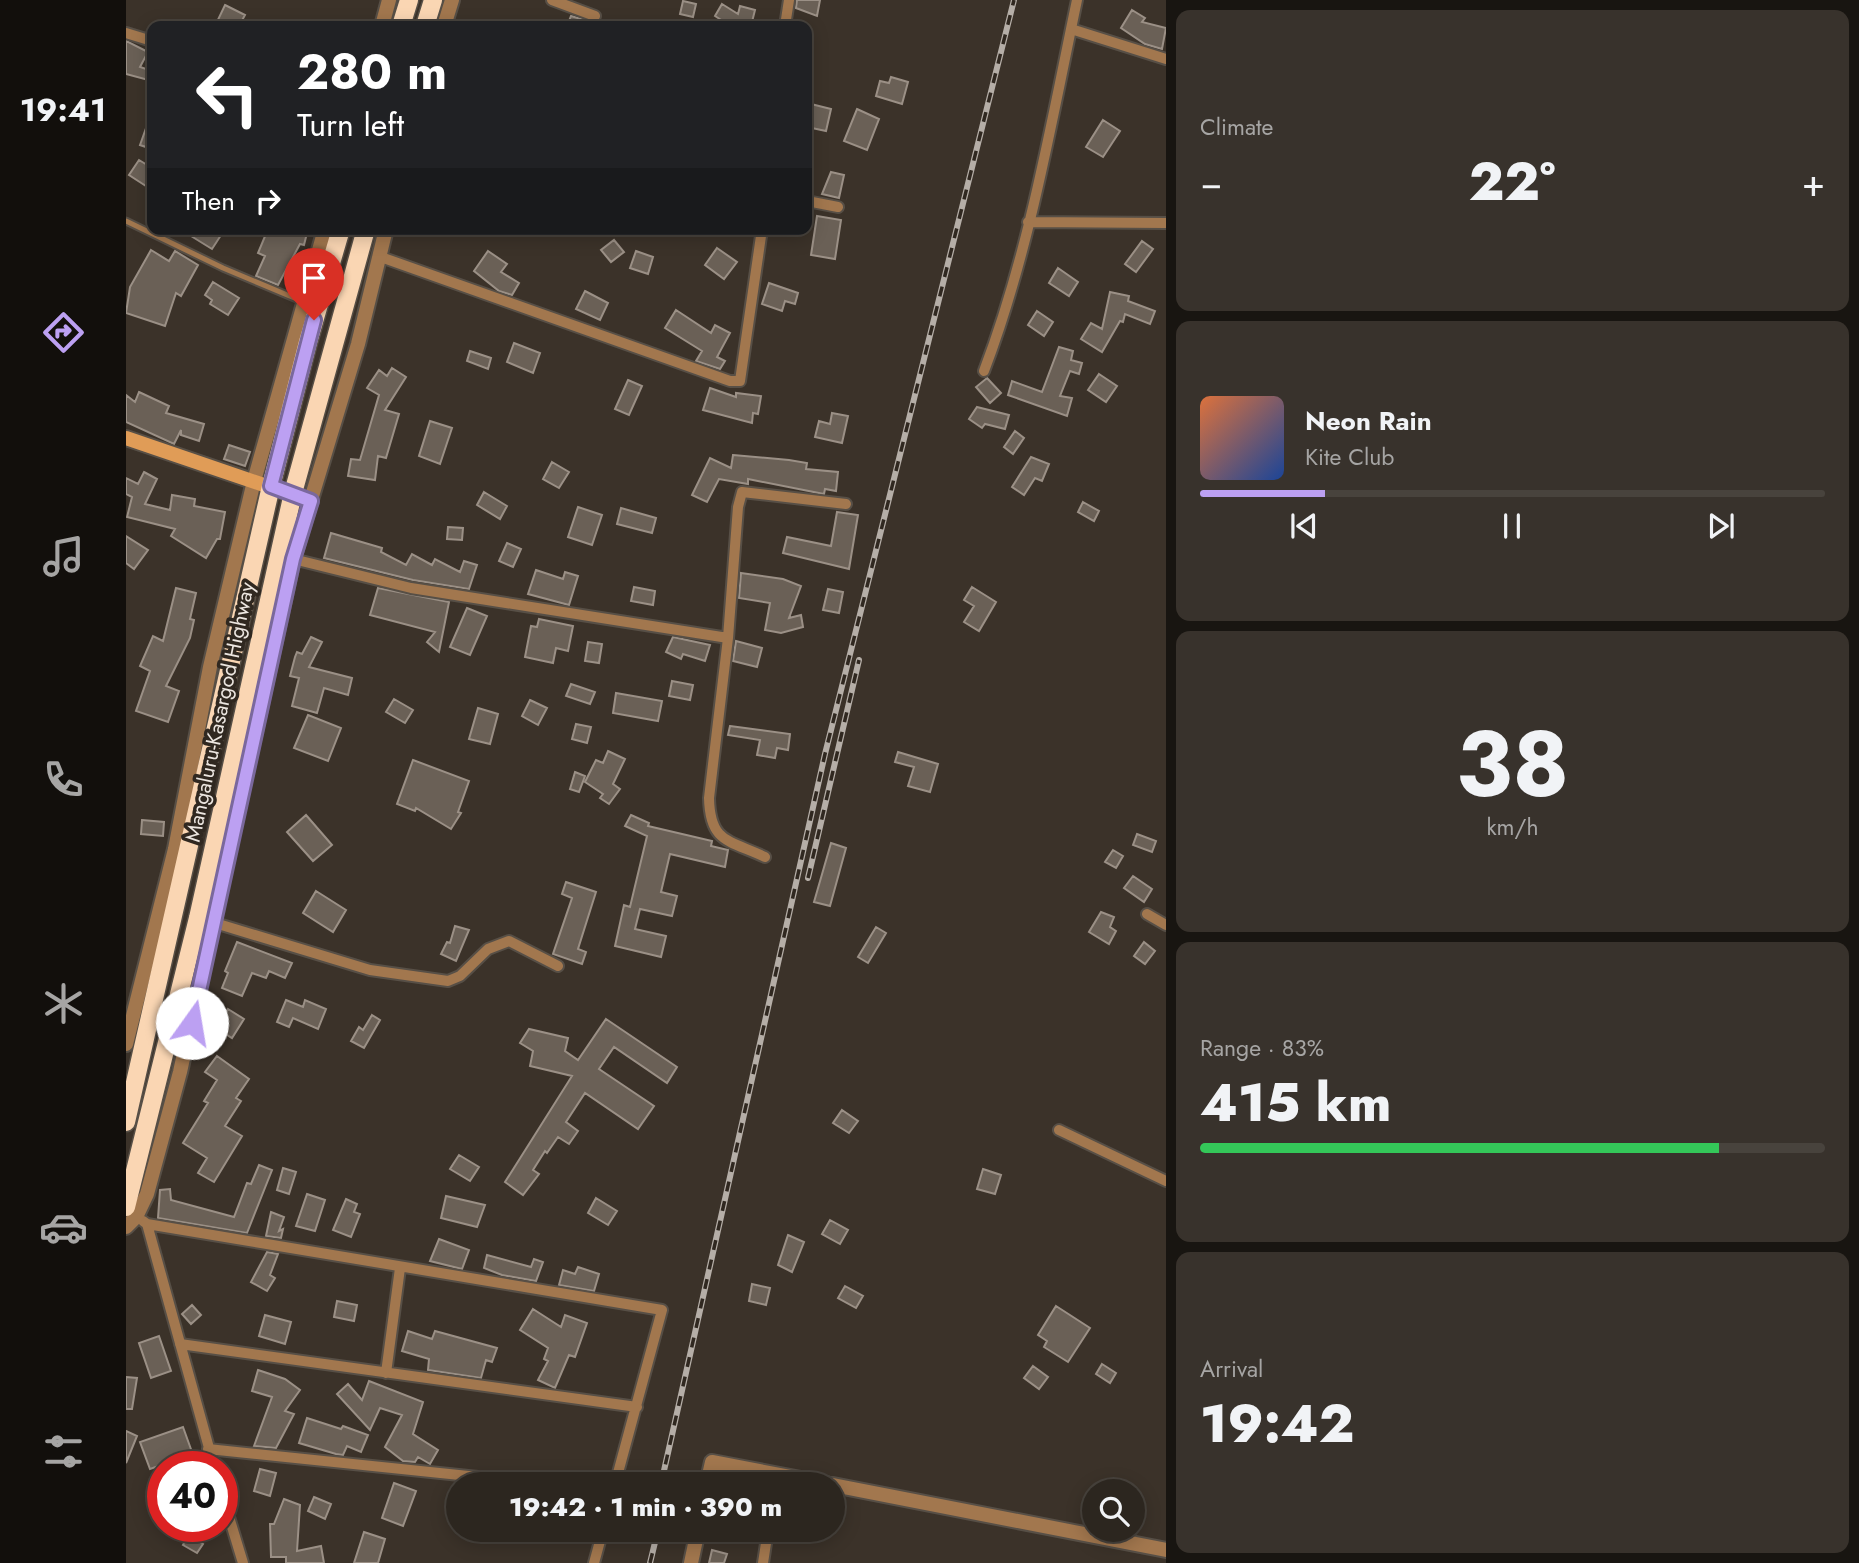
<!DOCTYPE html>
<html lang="en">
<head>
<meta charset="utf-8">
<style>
	body { margin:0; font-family:Jost,sans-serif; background:#38322c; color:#f1f3f6; height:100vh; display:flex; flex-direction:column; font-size:26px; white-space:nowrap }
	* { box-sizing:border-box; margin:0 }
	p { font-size:23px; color:#a6a5a4 }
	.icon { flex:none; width:38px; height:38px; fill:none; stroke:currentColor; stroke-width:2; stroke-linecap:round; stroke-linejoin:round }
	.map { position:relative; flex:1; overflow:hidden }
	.side { display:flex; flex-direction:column; gap:10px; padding:10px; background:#181511; width:693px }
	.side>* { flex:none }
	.hud { position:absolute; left:21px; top:21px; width:665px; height:214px; border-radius:14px; box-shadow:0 4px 18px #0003,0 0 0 2px #48433d; background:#202124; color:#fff; overflow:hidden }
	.buttons { position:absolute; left:956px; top:1479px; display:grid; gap:14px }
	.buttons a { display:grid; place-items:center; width:63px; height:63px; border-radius:50%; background:#2c261f; box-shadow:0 4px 18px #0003,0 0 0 2px #48433d; font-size:35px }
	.speed { position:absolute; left:21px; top:1451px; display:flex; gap:14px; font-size:35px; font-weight:700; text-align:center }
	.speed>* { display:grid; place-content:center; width:91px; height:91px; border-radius:50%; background:#2c261f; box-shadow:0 4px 18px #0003,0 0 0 2px #48433d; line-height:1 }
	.speed .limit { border:10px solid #d22; background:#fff; color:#111 }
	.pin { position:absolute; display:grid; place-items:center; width:60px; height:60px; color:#fff; margin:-72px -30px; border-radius:50% 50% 50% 0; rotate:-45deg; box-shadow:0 0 7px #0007 }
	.pin .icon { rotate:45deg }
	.me { position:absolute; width:77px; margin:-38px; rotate:13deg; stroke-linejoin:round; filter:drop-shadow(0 0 5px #0008) }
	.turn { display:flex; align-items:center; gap:24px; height:147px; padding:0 35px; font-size:32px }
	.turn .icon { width:91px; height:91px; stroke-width:2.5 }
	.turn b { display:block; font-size:49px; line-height:60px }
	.then { display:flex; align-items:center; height:66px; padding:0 35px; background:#0003; gap:14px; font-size:26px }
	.big { font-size:52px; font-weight:800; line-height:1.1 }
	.side .card { flex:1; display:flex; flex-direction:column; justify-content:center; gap:10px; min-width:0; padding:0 24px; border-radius:14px; background:#38322c }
	.side .dial { align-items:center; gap:0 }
	.dial b { font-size:91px; line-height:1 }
	.song { display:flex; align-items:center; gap:21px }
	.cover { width:84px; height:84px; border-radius:10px; background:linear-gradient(135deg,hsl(20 70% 55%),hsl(220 70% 35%)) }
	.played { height:7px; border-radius:4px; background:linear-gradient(90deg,#bca0f2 20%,#48433d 20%) }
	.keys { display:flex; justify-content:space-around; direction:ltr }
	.heat { display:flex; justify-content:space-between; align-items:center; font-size:38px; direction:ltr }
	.charge { height:10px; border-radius:5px; background:linear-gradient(90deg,#34c759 83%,#48433d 0) }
	.trip { position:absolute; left:320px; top:1472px; width:399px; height:70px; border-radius:35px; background:#2c261f; box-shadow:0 4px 18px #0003,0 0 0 2px #48433d; font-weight:800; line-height:70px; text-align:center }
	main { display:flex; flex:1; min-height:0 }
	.tab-bar { display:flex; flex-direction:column; width:126px; justify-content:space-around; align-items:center; background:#120f0c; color:#a6a5a4 }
	.tab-bar .icon { width:49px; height:49px }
	.tab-bar .selected { color:#bca0f2 }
	.tab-bar b { font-size:32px; color:#f1f3f6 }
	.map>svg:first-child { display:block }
</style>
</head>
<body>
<main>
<nav class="tab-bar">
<b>19:41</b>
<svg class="icon selected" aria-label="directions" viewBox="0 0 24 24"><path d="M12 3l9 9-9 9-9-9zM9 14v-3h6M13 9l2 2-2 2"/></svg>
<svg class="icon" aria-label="music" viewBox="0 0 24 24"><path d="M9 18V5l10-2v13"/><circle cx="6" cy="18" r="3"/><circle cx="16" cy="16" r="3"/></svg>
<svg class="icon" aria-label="phone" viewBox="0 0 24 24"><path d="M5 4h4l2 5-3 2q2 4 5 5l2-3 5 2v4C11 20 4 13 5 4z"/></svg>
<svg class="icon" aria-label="climate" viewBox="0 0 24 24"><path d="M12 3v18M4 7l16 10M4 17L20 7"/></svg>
<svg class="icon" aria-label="car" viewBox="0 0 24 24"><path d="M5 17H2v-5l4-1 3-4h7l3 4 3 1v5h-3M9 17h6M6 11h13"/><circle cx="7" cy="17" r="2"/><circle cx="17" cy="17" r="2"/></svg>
<svg class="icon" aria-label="filters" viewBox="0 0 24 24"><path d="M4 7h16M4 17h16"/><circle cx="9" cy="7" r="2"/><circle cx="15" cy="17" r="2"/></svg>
</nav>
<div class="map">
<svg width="1040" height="1563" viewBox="0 0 1040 1563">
	<rect width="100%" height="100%" fill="#3b3229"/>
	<path fill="#6a6056" stroke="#9b9086" stroke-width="2" d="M671 0H694L691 16 670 8Z
		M557 1 570 4 567 17 554 14Z
		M596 4 612 14 614 6 629 10 626 22 631 26 600 23 589 16Z
		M99 5 119 15 113 26H89Z
		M1006 10 1019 18 1016 22 1040 28 1036 49 1019 44 995 28Z
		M445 16 474 25V26H441Z
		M0 41 22 52 14 67 26 71V81L0 74Z
		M765 77 782 82 776 104 750 96 754 81 763 83Z
		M681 103 705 109 700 131 681 127Z
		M731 109 753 119 741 150 718 141Z
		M25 114 26 115V149L14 145Z
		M977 120 994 131 977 157 960 147Z
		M13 160 26 168V190L3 175Z
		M705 172 718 175 713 198 696 194Z
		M691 216 715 220 709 259 685 255Z
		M69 229H99L86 249 65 236Z
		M142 229H182L178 245 174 244 152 285 130 276 139 256 132 253Z
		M488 240 498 252 485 262 475 250Z
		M1016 241 1027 249 1010 272 999 264Z
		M591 248 611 262 598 279 579 265Z
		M25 250 43 261 49 251 72 265 55 296 50 293 39 326 0 313 4 287Z
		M362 251 381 264 375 272 393 283 386 295 373 291 348 271Z
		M510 251 527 257 522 274 504 268Z
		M932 268 952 282 943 296 923 283Z
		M87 282 113 298 102 315 84 304 86 300 79 295Z
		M643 283 672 293 669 304 659 301 656 311 636 304Z
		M459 291 482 303 474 320 450 309Z
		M984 292 1003 296 1002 301 1029 311 1024 324 999 314 997 322 994 321 976 352 955 339 965 323 976 329Z
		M550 310 585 333 589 325 604 333 591 357 599 361 594 369 570 361 576 351 539 328Z
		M911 311 927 322 918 336 902 325Z
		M388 343 414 353 407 373 381 362Z
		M933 347 947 351 945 360 956 363 953 374 944 371 934 396 946 398 941 416 882 395 886 381 916 392Z
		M344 351 365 358 362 369 341 361Z
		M266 368 280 377 259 410 273 414 260 458 252 456 249 480 222 476 225 459 234 460 253 395 241 388 253 370 261 376Z
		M973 374 991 386 980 402 962 390Z
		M861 378 875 393 864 403 850 387Z
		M502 380 516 386 503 415 489 409Z
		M584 388 610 397V393L635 396 632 414 627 413 626 423 577 410Z
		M13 392 43 406 40 413 78 424 73 441 55 435V430L48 444 0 422V395L9 402Z
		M851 407 883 415 879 429 859 424 856 428 843 419Z
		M706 413 722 416 716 443 689 437 693 421 704 424Z
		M304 421 326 428 314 464 293 456Z
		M889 431 898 438 887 454 878 447Z
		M103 445 124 452 119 466 98 459Z
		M607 455 663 460 681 463 680 469 712 472 710 491 699 489 698 494 622 479V484L593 479 581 502 566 495 584 458 605 468Z
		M905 457 923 464 916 481 909 478 898 495 886 487Z
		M426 462 443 472 433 488 417 479Z
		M18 472 31 479 19 504 44 510 46 495 69 499 68 506 99 512 94 539H91L80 558 45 536 49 529 1 517 6 497 0 494V478L12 484Z
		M358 492 381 506 374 519 351 505Z
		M957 502 973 511 968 521 952 512Z
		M452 507 476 515 466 545 442 537Z
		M495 508 530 518 526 533 491 524Z
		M711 512 732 515 723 569 657 553 661 537 705 546Z
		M322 527 337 528 336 540 321 539Z
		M205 533 256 548 255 552 280 565 286 554 306 565 309 559 334 572 338 561 351 565 343 589 287 580 198 558Z
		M0 536 22 550 8 569 0 563Z
		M381 543 395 549 387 567 373 561Z
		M410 570 437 579 439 572 452 576 443 605 402 594Z
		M615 573 657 579 675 586 663 618 675 615 677 627 655 633 639 630 644 603 613 598Z
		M508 587 529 591 527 605 505 601Z
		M846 587 870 602 853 631 838 622 848 606 838 600Z
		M50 588 70 593 64 619 68 620 64 638 40 686 53 691 42 722 10 711 24 671 14 666 27 636 37 641Z
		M252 588 323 602 313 652 301 642 309 632 244 615Z
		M702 589 717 592 713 613 697 610Z
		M341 608 361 616 344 655 324 647Z
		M413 619 447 626 442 651 430 648 427 663 399 657 405 626 411 627Z
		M185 637 196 642 183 667 226 678 222 695 198 688 191 713 166 706 173 678 164 676 169 657 171 652 176 654Z
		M547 637 584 645 579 661 557 654 555 659 540 652Z
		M610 641 636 648 631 667 607 661Z
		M462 642 476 644 473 663 459 661Z
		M546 681 567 685 564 700 543 696Z
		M445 684 469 692 464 704 440 696Z
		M490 693 536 701 532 721 487 713Z
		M268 699 287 710 279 723 260 712Z
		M404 700 421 708 412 725 396 716Z
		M352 708 372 714 364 744 343 739Z
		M182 715 215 728 202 761 168 748Z
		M450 724 465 727 461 743 446 739Z
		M604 726 664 734 662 750 651 748 649 758 631 755 634 740 602 735Z
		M482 751 499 759 487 784 494 789 483 804 474 798 477 794 459 782 470 760 477 763Z
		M772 752 812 764 804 792 782 786 788 767 769 762Z
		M287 760 343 781 332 812 335 813 325 829 290 808 289 811 271 804Z
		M449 772 459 776 453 792 444 789Z
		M180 815 206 845 187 861 161 832Z
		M505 815 523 823 522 826 586 841 585 846 602 850 599 867 544 854 535 892 551 896 546 916 514 909 509 929 540 936 535 957 489 946 498 905 504 907 521 836 499 826Z
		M16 820 38 822 37 836 15 834Z
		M1011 834 1030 841 1026 852 1007 845Z
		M705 843 720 848 704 906 688 902Z
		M987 850 997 856 990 868 979 862Z
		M1007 876 1026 889 1018 902 998 888Z
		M440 882 470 892 452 949 460 952 456 964 427 954 446 898 436 894Z
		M190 891 220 910 207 932 177 913Z
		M975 912 988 917 984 927 990 931 983 944 963 932Z
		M329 926 343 930 330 961 315 954 321 942 324 943Z
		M750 927 760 933 742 963 732 957Z
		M111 942 166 963 159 978 143 971 140 978 126 973 116 996 96 988 102 973 99 971Z
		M1018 942 1029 951 1019 964 1008 956Z
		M160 1000 177 1007 179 1000 200 1009 192 1029 167 1018 163 1027 151 1022Z
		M102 1009 118 1019 106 1038 90 1028Z
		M246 1015 254 1020 238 1048 225 1041 233 1027 237 1030Z
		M480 1019 551 1067 541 1083 488 1047 473 1069 528 1106 512 1129 459 1093 440 1122 452 1131 443 1144 432 1137 421 1153 419 1151 407 1170 413 1174 397 1195 379 1182 446 1076 404 1066 407 1051 394 1043 403 1029 442 1038 439 1051 452 1060Z
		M91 1056 123 1079 110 1098 115 1101 99 1126 116 1136 88 1182 72 1173 81 1158 57 1143 82 1103 78 1101 91 1080 79 1072Z
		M716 1110 732 1121 723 1133 707 1123Z
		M333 1155 353 1167 344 1181 324 1169Z
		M133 1165 146 1170 121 1233 32 1218 34 1190 44 1189 45 1200 108 1217 121 1183 125 1184Z
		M157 1168 170 1172 163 1194 151 1190Z
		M857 1169 875 1175 869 1194 851 1189Z
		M181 1194 199 1200 189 1231 170 1226Z
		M320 1196 359 1205 351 1227 315 1218Z
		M470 1198 491 1211 482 1225 462 1213Z
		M220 1199 231 1204 228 1212 234 1214 225 1237 207 1230Z
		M145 1212 158 1217 153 1231 157 1229 155 1238 140 1236Z
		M704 1220 722 1230 714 1244 696 1234Z
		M662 1235 678 1242 666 1272 652 1265Z
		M313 1239 343 1250 336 1269 304 1261Z
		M141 1252 152 1254 144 1275 149 1278 141 1291 125 1282Z
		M361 1255 405 1267 408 1259 417 1262 410 1281 376 1275 358 1268Z
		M452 1267 473 1274 468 1291 433 1285 437 1270 449 1274Z
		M626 1284 644 1288 640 1305 623 1301Z
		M719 1286 737 1296 730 1308 712 1298Z
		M211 1301 231 1305 228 1321 208 1317Z
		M66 1305 75 1315 65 1324 56 1314Z
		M930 1306 964 1328 942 1362 918 1347 921 1341 912 1335Z
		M407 1309 435 1327 439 1315 461 1323 449 1357 443 1355 429 1388 412 1380 422 1361 418 1359 422 1348 394 1330Z
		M139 1315 165 1322 159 1344 133 1336Z
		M282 1331 306 1339 309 1331 371 1348 366 1362 360 1360 355 1378 302 1370 303 1359 276 1351Z
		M33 1336 45 1371 25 1378 13 1343Z
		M976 1364 990 1373 984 1383 970 1374Z
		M907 1366 922 1377 913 1389 898 1378Z
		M132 1370 159 1379 174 1390 159 1411 168 1414 150 1448 128 1446 146 1397 126 1391Z
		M0 1377 11 1378 6 1409H0Z
		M243 1381 297 1402 287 1434 312 1450 304 1464 292 1457 289 1462 277 1461 259 1447 276 1415 254 1408 244 1430 211 1394 222 1384 236 1400Z
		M181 1418 215 1429 217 1426 242 1435 235 1452 221 1446 217 1455 210 1454 173 1443Z
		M57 1427 71 1466H49L47 1461 24 1469 14 1442Z
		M0 1431 11 1436 0 1463Z
		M134 1469 150 1473 144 1496 128 1491Z
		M268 1483 290 1491 277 1526 256 1518Z
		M188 1497 205 1504 199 1519 182 1511Z
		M158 1499 174 1505 171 1551 195 1546 198 1563H160V1557H145L144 1524H148Z
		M238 1532 259 1539 252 1563H228Z
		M63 1535 77 1544 71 1553 57 1545Z
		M586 1550 601 1554 598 1563H583Z"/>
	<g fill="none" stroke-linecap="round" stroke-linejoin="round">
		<g stroke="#574f46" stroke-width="9">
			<path id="service" d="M0 221 97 268 178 302"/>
		</g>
		<g stroke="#574f46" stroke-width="14">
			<path id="minor" d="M426 0 469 16
				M659 26 663 0
				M945 29 1040 59
				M0 33 26 41
				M681 201 712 207
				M902 222 1040 223
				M252 256 604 381H614L636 229
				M858 371C903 253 925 124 951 0
				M167 559 285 588 602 638
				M639 857C603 840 584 843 583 798L602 638 612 507 616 492 720 504
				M1021 914 1040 925
				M89 923 244 970 322 981 334 976 362 949 383 941 432 966
				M933 1130 1040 1181
				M17 1221 21 1224 88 1466
				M21 1224 536 1310 489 1484
				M54 1344 511 1407
				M260 1373 274 1268
				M82 1449 421 1484
				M96 1494 117 1563
				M468 1563 477 1530
				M637 1563 642 1530"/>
		</g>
		<g stroke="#574f46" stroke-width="18">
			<path id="tertiary" d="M256 26 263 0
				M318 26 326 0
				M0 1044 49 849 84 667 128 481 199 229
				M0 1227 10 1217 21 1194 54 1072 167 559 232 344 260 229
				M581 1484 586 1462 701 1484
				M707 1485 1040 1550
				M565 1563 572 1530"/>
		</g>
		<g stroke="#574f46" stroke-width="18">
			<path id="secondary" d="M0 438 185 501"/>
		</g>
		<g stroke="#574f46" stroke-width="21">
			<path id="trunk" d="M275 26 283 0
				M299 26 307 0
				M0 1122 145 486 182 342 215 229
				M0 1207 72 918 167 493 240 229"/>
		</g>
		<use href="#service" stroke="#a2774e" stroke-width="5"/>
		<use href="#minor" stroke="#a2774e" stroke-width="10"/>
		<use href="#tertiary" stroke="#a2774e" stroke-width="14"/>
		<use href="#secondary" stroke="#e09c57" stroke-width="14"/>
		<use href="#trunk" stroke="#fad6b3" stroke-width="18"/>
		<g stroke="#b5aea7" stroke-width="6">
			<path id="rail" d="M682 878 733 660
				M535 1484 699 754 888 0
				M524 1563 532 1530"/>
		</g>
		<use href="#rail" stroke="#302820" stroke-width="3.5" stroke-dasharray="10" stroke-linecap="butt"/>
	</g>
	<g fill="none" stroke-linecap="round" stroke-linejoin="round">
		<g stroke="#7a689d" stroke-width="18">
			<path id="route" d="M66 1023 167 559 185 501 145 486 188 320"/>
		</g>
		<use href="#route" stroke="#bca0f2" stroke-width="12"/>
	</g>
	<g text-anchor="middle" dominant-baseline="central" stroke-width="7" stroke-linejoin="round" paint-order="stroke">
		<g font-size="21" fill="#ece6e0" stroke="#302820">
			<text transform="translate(94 712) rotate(-78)">Mangaluru-Kasargod Highway</text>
		</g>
	</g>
</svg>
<div class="buttons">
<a><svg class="icon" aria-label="search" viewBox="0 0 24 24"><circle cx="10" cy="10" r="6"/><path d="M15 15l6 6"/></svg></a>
</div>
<div class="speed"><div class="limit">40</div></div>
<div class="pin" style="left:188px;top:320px;background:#d93025"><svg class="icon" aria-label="arrive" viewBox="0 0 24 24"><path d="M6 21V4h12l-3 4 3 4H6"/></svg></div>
<svg class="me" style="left:66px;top:1023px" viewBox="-20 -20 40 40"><circle r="19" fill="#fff"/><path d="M0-13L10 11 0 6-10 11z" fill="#bca0f2"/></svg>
<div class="trip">19:42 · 1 min · 390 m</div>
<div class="hud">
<div class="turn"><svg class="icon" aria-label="left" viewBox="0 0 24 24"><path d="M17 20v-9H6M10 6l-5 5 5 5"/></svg><div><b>280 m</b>Turn left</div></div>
<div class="then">Then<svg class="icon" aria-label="right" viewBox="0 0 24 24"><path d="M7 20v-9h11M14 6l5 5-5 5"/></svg></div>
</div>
</div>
<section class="side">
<div class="card"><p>Climate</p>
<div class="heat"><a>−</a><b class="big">22°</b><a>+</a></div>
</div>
<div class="card">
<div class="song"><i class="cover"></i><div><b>Neon Rain</b><p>Kite Club</p></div></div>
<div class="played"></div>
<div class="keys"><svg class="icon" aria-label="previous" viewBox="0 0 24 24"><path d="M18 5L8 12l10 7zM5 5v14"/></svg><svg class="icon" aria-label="pause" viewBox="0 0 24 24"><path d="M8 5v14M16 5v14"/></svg><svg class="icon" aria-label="next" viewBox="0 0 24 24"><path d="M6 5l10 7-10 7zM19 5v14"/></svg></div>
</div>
<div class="card dial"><b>38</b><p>km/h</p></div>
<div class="card"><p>Range · 83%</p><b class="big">415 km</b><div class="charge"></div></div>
<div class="card"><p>Arrival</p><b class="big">19:42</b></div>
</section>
</main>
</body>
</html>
